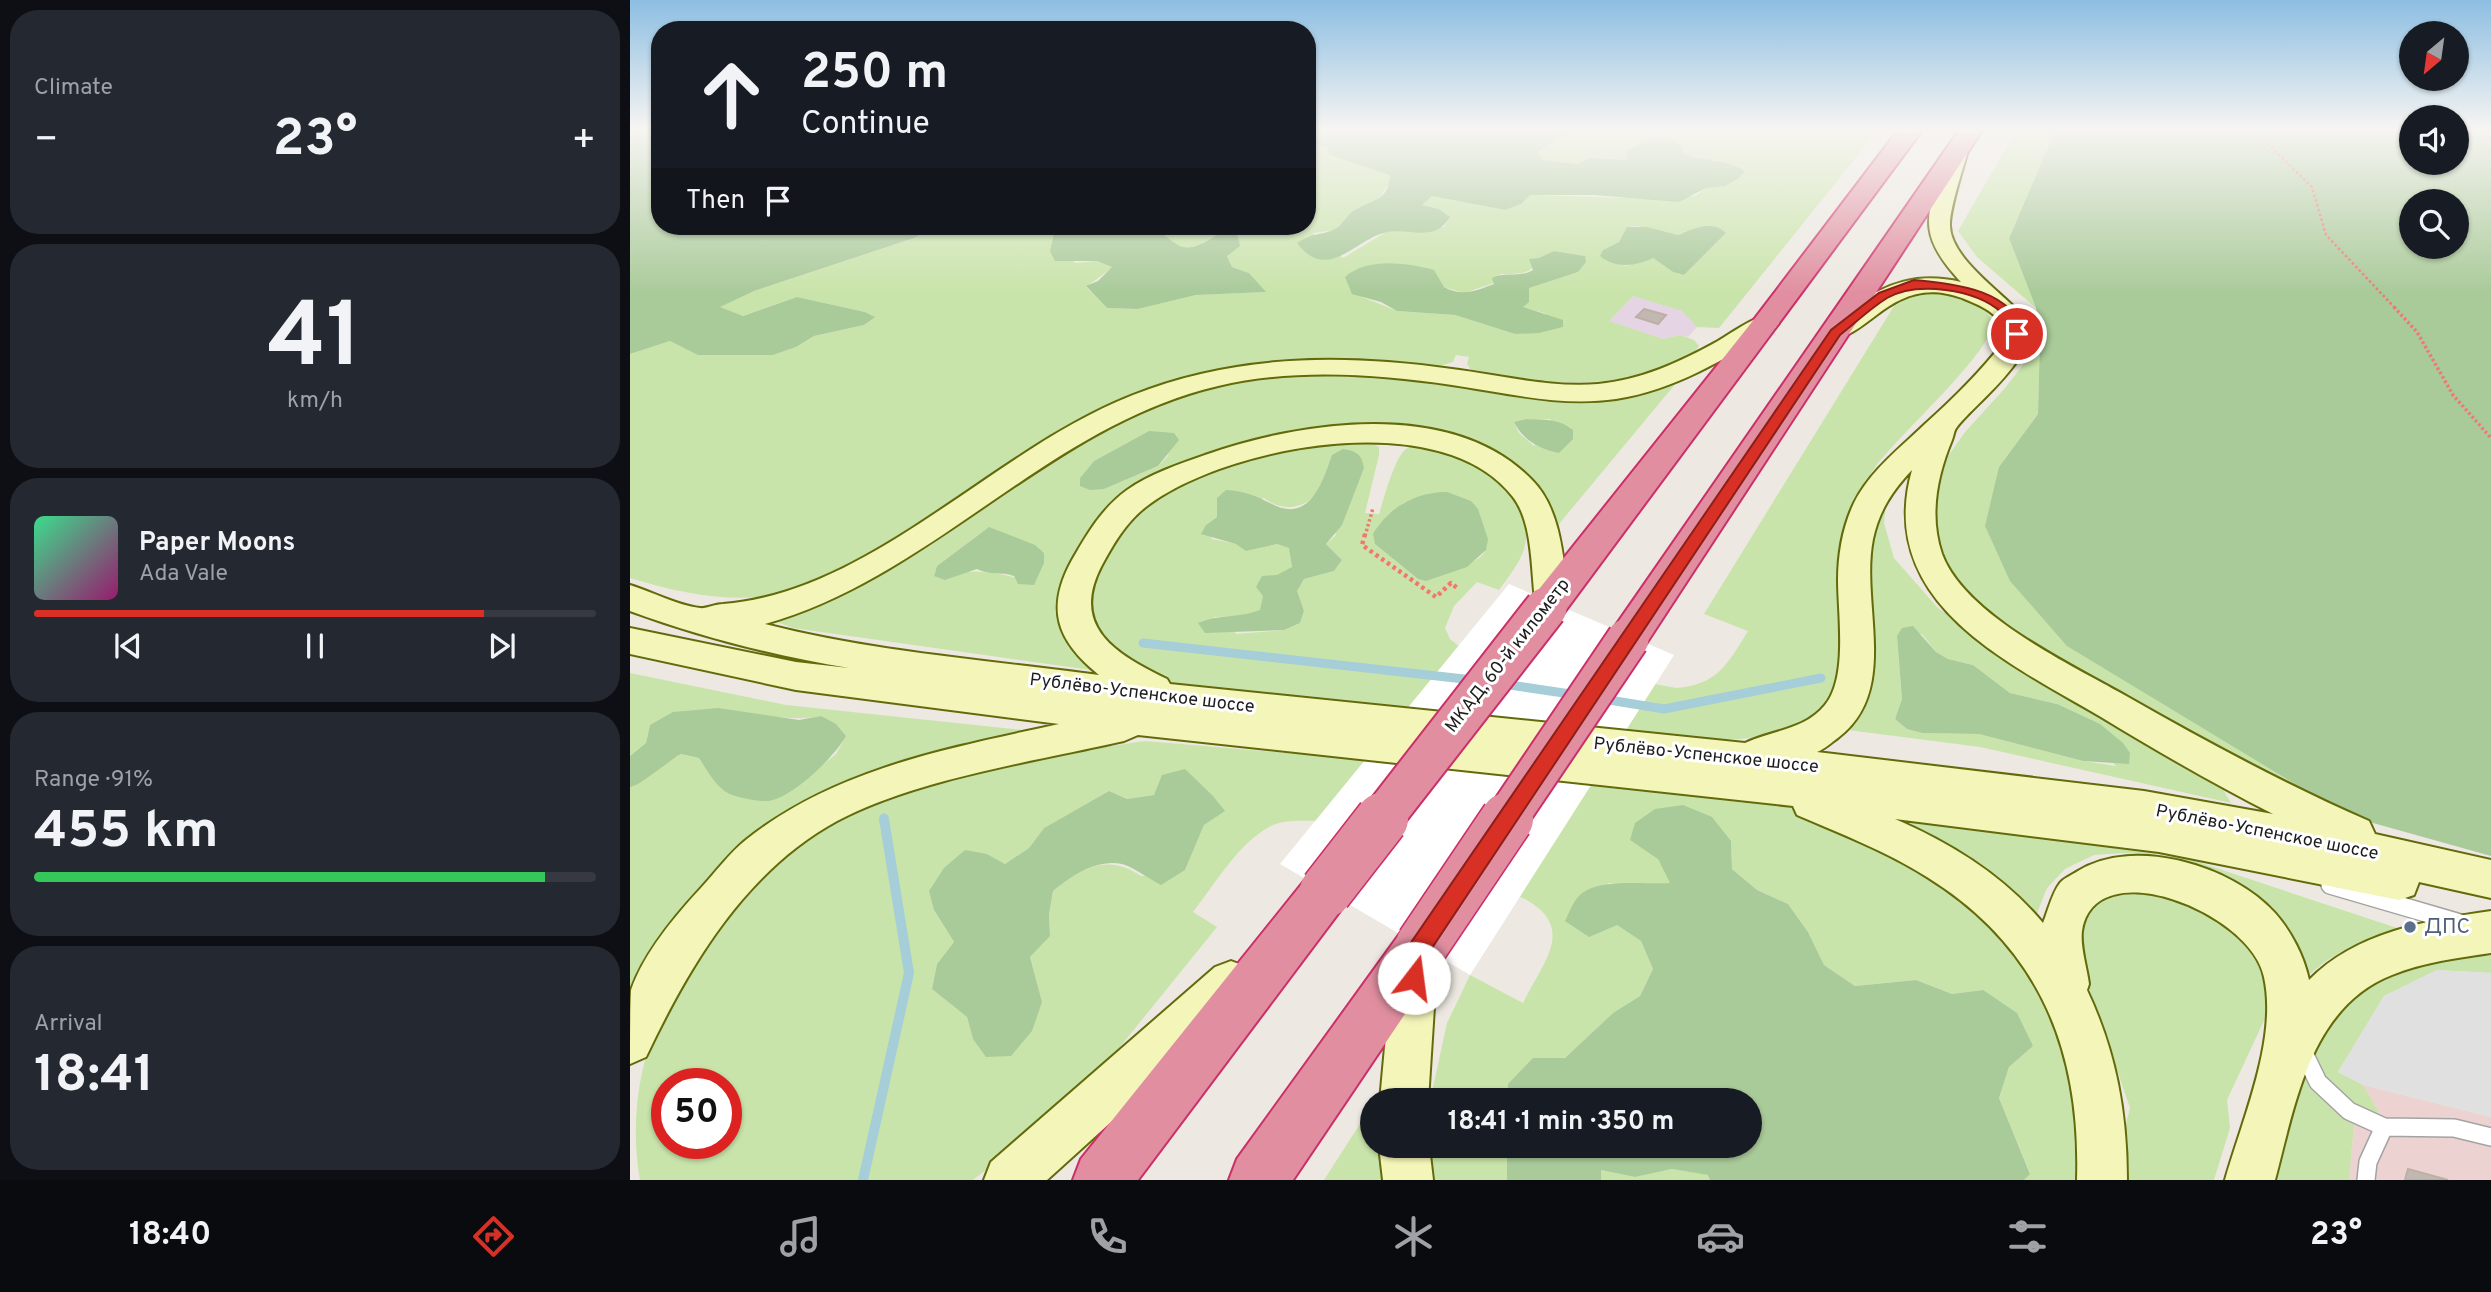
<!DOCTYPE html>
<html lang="en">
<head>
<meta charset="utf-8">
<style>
	body { margin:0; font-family:Overpass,sans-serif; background:#242831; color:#f1f3f6; height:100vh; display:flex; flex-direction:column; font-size:26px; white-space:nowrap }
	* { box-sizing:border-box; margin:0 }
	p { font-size:23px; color:#9ea1a6 }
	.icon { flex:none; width:38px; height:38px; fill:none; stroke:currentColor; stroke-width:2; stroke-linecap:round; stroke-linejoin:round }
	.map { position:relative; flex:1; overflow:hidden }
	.details { display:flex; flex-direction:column; gap:10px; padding:10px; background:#0d0f14; width:630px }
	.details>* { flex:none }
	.guide { position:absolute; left:21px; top:21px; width:665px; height:214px; border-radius:28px; box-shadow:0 2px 5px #0004; background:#171b24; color:#f1f3f6; overflow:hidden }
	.needle { width:46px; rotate:209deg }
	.tools { position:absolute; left:1769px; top:21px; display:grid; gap:14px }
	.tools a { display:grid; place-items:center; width:70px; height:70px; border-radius:50%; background:#171b24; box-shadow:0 2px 5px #0004; font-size:35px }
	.speed { position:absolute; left:21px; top:1068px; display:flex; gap:14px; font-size:35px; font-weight:700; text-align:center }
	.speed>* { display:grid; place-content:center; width:91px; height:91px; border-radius:50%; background:#171b24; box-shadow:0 2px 5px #0004; line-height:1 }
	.speed .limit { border:10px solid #d22; background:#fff; color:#111 }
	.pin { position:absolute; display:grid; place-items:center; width:60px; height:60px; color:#fff; margin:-30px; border:4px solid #fff; border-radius:50%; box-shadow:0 2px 7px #0007 }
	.me { position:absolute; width:77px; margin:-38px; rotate:15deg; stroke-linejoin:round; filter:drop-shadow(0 0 5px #0008) }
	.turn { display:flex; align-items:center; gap:24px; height:147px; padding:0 35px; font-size:32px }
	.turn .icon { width:91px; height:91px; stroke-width:2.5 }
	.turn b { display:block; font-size:49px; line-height:60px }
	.then { display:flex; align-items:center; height:66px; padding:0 35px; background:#0003; gap:14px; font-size:26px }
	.big { font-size:52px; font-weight:700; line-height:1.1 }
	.details .tile { flex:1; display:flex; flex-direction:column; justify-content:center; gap:10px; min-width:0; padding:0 24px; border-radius:28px; background:#242831 }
	.details .dial { align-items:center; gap:0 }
	.dial b { font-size:91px; line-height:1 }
	.song { display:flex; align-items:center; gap:21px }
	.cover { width:84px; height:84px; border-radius:10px; background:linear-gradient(135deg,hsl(150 70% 55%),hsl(320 70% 35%)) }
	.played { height:7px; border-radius:4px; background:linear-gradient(90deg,#d93025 80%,#363941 80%) }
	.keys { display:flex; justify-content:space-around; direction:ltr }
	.heat { display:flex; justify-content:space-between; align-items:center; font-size:38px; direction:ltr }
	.charge { height:10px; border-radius:5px; background:linear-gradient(90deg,#34c759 91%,#363941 0) }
	.trip { position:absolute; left:730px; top:1088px; width:402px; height:70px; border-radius:35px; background:#171b24; box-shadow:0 2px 5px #0004; font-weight:700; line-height:70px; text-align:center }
	.tabs { display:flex; height:112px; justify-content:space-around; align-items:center; background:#090b0e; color:#9ea1a6 }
	.tabs .icon { width:49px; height:49px }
	.tabs .current { color:#d93025 }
	.tabs b { font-size:32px; color:#f1f3f6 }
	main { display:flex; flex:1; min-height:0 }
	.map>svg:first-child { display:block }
</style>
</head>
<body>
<main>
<section class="details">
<div class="tile"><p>Climate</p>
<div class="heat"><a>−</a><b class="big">23°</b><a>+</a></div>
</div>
<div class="tile dial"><b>41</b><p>km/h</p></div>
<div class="tile">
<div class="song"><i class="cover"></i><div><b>Paper Moons</b><p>Ada Vale</p></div></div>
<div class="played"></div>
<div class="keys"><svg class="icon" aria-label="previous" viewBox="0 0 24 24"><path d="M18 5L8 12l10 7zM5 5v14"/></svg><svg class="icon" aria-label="pause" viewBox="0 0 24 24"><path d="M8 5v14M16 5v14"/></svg><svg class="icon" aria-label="next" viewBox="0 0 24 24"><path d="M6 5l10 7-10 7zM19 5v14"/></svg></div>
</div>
<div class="tile"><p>Range · 91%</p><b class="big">455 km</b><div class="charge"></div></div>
<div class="tile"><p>Arrival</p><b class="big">18:41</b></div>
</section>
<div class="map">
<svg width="1861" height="1180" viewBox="0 0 1861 1180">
	<rect width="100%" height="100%" fill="#ede9e2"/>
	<path fill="#edd2d2" d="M1733 1085 1861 1117V1180H1719L1724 1126 1749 1112Z"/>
	<path fill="#e5d4e3" d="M1003 296 1053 311 1067 327 1058 337 1050 335 1033 339 978 321Z"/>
	<path fill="#c9e4aa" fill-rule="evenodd" d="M942 129H1053L1079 134 1123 129H1249L1089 328 1067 327 1052 311 1003 296 979 321 1033 339 1050 335 1064 340 1069 346C1060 360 1042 365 1027 370 968 389 913 383 853 374L842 371 837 364 839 357 826 355 823 362 810 366C705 352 603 355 503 394 410 430 331 499 245 549 212 569 179 591 140 596 92 602 46 592 0 578V354L40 341 54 348 143 355 166 347 184 336 234 325 244 317 235 312 167 297 112 316 89 307 124 291 284 238 307 226H431L425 230 445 263 467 261 483 267 456 287 477 308 508 309 566 295 635 292 619 273 602 267 597 256 608 236 596 229C582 237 561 255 545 244 534 236 530 230 517 226H677L678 145 697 147 760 174 759 184 745 203 725 209 705 230 683 233 713 258 756 232 814 227 820 217 809 209 792 205 802 196 875 210 891 204 900 195 1028 199 1066 196 1076 188 1095 186 1108 179 1085 160H1067L1052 154 997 160 960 158 947 164 912 160 907 152ZM1007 226 1048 235 1056 231 1096 233 1054 275 1043 272 1023 258 995 266 973 250 989 242 997 227ZM924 251 955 256 948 272 898 288 892 307 914 313 933 327 885 334 825 315 767 311 732 297 721 272 752 264 794 268 814 287 834 293 864 283 870 274C910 274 894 269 924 251Z
		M1387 129H1426L1379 237 1406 308 1347 257 1328 231Z
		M1287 293C1308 293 1355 295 1362 322 1369 346 1262 441 1244 469 1227 494 1227 521 1224 550 1221 582 1218 614 1214 646 1213 657 1214 671 1210 683 1190 748 1090 740 1036 739L554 689C518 673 440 637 460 584 463 576 469 569 473 561 481 548 488 525 500 515 552 470 631 452 698 445 716 442 733 437 749 447V455L735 513 749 514C754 499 764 458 776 449 798 432 866 474 882 492 891 502 896 519 896 532 898 554 881 573 869 590L847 582 824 606 815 628 820 639 830 647 1046 688C1088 685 1098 663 1118 631L1074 614 1264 306ZM693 482 706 535 696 544 712 560 704 571 674 579 666 591 674 611 670 623 654 630 607 634 583 617 616 616 631 610C634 589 644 577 662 568L660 548 647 544 616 551 607 544 582 539 576 525 587 517 634 498C656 515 683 507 693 482ZM775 502 848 510C859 552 866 554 820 571 809 575 800 582 788 579L745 544 756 517Z
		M1410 337 1408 414 1369 467 1718 816 1629 775 1384 638 1315 572 1297 500 1314 462 1335 432 1375 388 1403 352Z
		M697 371 1017 390 1047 382 924 530 903 481 883 464 857 449 765 426 539 471 436 577 428 601 429 621 438 643 461 670 163 628 147 622 199 598 402 469 490 418 594 382ZM896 419H921L904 446 889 433 884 422ZM519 431 541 448 537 457 528 466 474 489 450 486V478L464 461ZM359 527 403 585C369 569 341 570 304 575L307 566Z
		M1256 501 1254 523 1264 558 1307 607 1400 676 1588 781 1601 803 1350 747 1218 730 1236 698 1240 535ZM1292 634 1306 652 1318 659 1343 665 1380 693 1427 704 1486 766 1453 761 1349 734 1292 733 1277 729 1265 719 1272 699 1267 636Z
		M0 673 156 705 411 732 229 781 9 979 0 997V787L51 754 69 758 86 783 165 787 206 754 216 736 191 716C129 727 83 690 20 725L16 743 0 756Z
		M515 741 1061 787 1135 797 1212 828 1268 856 1361 919 1395 965 1440 1051 1451 1180H1394L1400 1173 1369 1098 1379 1067 1403 1046 1353 990 1322 994 1286 980 1225 986 1194 965 1178 932 1158 904 1127 890 1102 869 1101 841 1028 859 1041 883 1010 885 978 883 987 925 1011 941 1023 969 1010 996 983 1013 935 1058 878 1084V1101H800L817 1023 840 975 893 1003C913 962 947 928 895 899L688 821C672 821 654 819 639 827 608 844 585 884 563 912L587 927 481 1058 411 1126 343 1180H10C0 1125 8 1056 36 1008 66 956 97 903 142 863 160 848 182 831 202 820 225 807 253 801 277 793 355 769 434 752 515 741ZM479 791 497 799 524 795 594 811 574 825 555 870 511 876C477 853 452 868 423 891L419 914 420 935 400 957 412 1003 343 1039 337 1017 302 989 307 964 324 942 304 910 357 854 375 864 399 848 414 828ZM37 1083H96V1143H37Z
		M1249 810 1562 860 1770 929C1731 941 1699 953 1671 983L1559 864 1525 856 1494 853 1464 855 1435 869 1417 888 1404 921 1336 859Z
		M1488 888 1580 904 1630 954 1638 990V1012L1597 1100 1600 1128 1584 1180H1488L1490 1147 1500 1108 1450 961 1447 931 1454 909Z
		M1861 952V973L1807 970 1754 996 1708 1072 1733 1085 1749 1112 1724 1126 1719 1180H1643L1647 1135 1700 1006 1768 963Z
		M742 1105V1146H753L754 1180H694Z
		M797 1146H877V1180H801Z
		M1042 1169 1079 1175 1080 1180H971V1170L1005 1177Z"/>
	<path fill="#a9ca99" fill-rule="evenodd" d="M0 129H30V226H307L284 238 124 291 90 307 113 316 167 297 235 312 245 317 234 325 184 336 166 347 143 355H68L40 341 0 354Z
		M677 129H942L907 152 912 160 947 164 960 158 997 160V152C1014 138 1032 134 1051 145L1053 154C1074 162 1095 158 1115 171L1108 179 1095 186 1076 188 1049 202 964 195H900L891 204 875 210 802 196 792 205 809 209 820 217C804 243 782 228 757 232 726 238 698 284 667 243 684 232 689 236 703 230 711 227 716 216 723 211 740 200 759 202 760 175L700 155 697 147 677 145Z
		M1426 129H1781L1782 163H1827V129H1861V856L1718 816 1437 646 1380 581 1355 526 1369 467 1408 414 1410 337 1406 308 1379 238ZM1782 201H1827V247H1782Z
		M431 226H517C530 230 534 236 545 243 561 256 582 237 596 229L608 236 610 246 597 256 602 267 619 273 636 292 566 295 508 309 477 308 456 286 468 281 482 267 467 261H425L420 251 425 230Z
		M997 227H1017L1048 235C1062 229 1082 219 1096 233L1054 275 1043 272 1023 258C1007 266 985 269 970 256L973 250 989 242Z
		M924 251 955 256 956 262 948 272 899 288V302L893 307 933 320V327L909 333 885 334 825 315 767 311 751 302 722 294 715 277C738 257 777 263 804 270L814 287C832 297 846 291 864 284L862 278C875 271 890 278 903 270L899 259 909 258Z
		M896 419C915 420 927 418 943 430V439L929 453C909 449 893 440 884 422Z
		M519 431 544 433 549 440 528 466 474 489 460 490 450 486V478L464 461Z
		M713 449C726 451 732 454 734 468L712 525 696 544 712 560 704 571 674 579 667 591 674 611 670 623 654 630 575 633 568 623C589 614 610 618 630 610L633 596 626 587 632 576 647 575 662 567 659 548 647 544 616 551 606 544 571 534 576 525 587 517V498L596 490C615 491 626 496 642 504 680 524 693 481 702 455Z
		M817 492 841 501 848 509 858 539 856 550 837 567 796 581 788 579 745 544 743 534C759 507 786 492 817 492Z
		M359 527 405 545 414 553V563L404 585 388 584 384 576C370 571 360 576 347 569L315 580 304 576 307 566Z
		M1283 626 1306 652 1318 659 1343 665 1380 693 1427 704 1470 724 1493 743 1500 753 1499 764 1453 761 1349 734 1292 733 1277 729 1265 719 1272 699 1267 636 1272 628Z
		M88 708 169 720 191 716 206 724 216 736C205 756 163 798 138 801 129 802 104 797 96 792 84 784 77 770 69 758L51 754C38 761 10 786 0 787V756L16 743 20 725 43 712Z
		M555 769 583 796 595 811 574 825 555 870 531 885C519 879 504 867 492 864 466 859 442 876 423 891L419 914 420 936 400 957 412 1002 402 1031 381 1056 356 1057 343 1039 337 1017 302 989 307 964 324 942 304 910 299 891 314 868 335 850 357 854 375 864 399 848 414 828 479 791 497 799 524 795 532 775Z
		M1053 805 1082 817 1101 841 1102 869 1127 890 1158 904 1178 932 1194 965 1225 986 1286 980 1322 994 1353 990 1387 1013 1403 1046 1379 1067 1369 1098 1400 1174 1394 1180H1080L1078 1175 1042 1169 1005 1177 971 1170V1180H877V1146H1120V1101H878V1084L903 1058H935L983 1013 1010 996 1023 969 1011 941 987 925 959 937 935 921C939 913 943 902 949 896 967 877 1015 885 1040 883L1028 859 1000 840 1005 823 1025 809Z"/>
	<path fill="#e0e0e0" d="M1807 970 1861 973V1117L1733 1085 1708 1072 1754 996Z"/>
	<path fill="#fff" d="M879 584 1044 655 840 975 650 864Z"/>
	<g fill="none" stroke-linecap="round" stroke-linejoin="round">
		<path stroke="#a5ced8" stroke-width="9" d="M513 643 843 680
			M873 684 947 695
			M973 699 1034 709 1191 678
			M254 818V821"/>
		<path stroke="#a5ced8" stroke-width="10" d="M233 1180 279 973 254 819"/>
	</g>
	<path fill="#c1b8b2" stroke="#bdafa6" stroke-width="2" d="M1014 309 1036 315 1028 324 1006 317Z
		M1778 1169 1818 1180H1775Z"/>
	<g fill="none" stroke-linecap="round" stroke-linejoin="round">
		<g stroke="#a3a3a3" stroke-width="20">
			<path id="lane" d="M1700 885 1861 932
				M1673 1051 1688 1082 1719 1111 1754 1127 1824 1128 1861 1137
				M1736 1180 1738 1162 1754 1127"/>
		</g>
		<g stroke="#636a0b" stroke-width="4">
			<path id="secondary" d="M1329 141 1339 147C1334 166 1319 209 1320 226 1321 259 1373 293 1394 317 1417 350 1345 403 1327 427 1324 430 1324 435 1322 440 1307 476 1299 516 1312 554 1335 616 1444 666 1498 697 1577 742 1656 785 1739 821L1745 834 1861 860V898L1789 882 1784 895 1769 900 1529 852 1265 819C1321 843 1374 876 1413 923 1418 911 1422 893 1430 883 1434 878 1442 875 1448 871 1504 836 1603 866 1645 913 1661 931 1674 956 1679 980 1726 932 1798 920 1861 911V953C1828 958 1793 962 1762 975 1680 1007 1665 1105 1645 1180H1595C1612 1120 1648 1039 1634 977 1621 912 1464 850 1452 931 1450 947 1457 968 1459 984L1457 990C1486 1052 1497 1112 1497 1180H1447C1451 1051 1410 947 1297 877 1256 851 1211 834 1167 815L1163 806 508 735 494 741C406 761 286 779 207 821 115 871 59 966 16 1057L0 1064C0 1045 0 1007 1 990 14 953 44 917 70 889 85 873 100 852 117 839 207 768 320 748 429 724L166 690 0 654V628L166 662 219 668C145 656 71 637 0 611V585C23 592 46 605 70 608 76 609 85 604 93 604 243 592 364 449 503 395 606 354 714 354 822 369 870 375 919 388 968 384 1011 380 1050 362 1088 341 1103 332 1119 320 1136 315L1145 318 1149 323 1145 328C1095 359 1045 390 986 399 931 407 877 393 822 385 745 374 664 368 588 386 417 426 303 577 135 624 244 652 358 660 469 675 427 641 415 609 442 560 457 534 472 508 497 490 520 474 549 464 575 455 672 421 823 398 902 480 932 510 933 561 939 600L934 609 922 613 910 609 905 600C901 569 903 523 883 497 813 405 603 445 521 503 498 519 485 541 472 565 439 627 486 654 537 679L540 684 1115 743C1142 730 1175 730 1195 705 1218 677 1208 615 1208 580 1208 554 1213 526 1224 503 1240 471 1270 448 1295 424 1323 399 1349 373 1372 344V323C1360 309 1349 305 1332 298 1260 271 1235 347 1196 337L1192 332C1199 322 1212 315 1222 307 1257 283 1288 272 1331 282 1280 228 1301 210 1319 147ZM1282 470C1245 602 1377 662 1471 717 1527 751 1584 784 1643 814L1514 791 1187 752C1195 749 1202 742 1209 737 1270 689 1230 604 1243 539 1249 511 1262 491 1282 470Z
				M785 938 801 945 807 960 798 1101H750L763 960 769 945Z
				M601 961 617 967 623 983 617 999 417 1180H354L361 1162 585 967Z
				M749 1146H799L803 1180H753Z"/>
		</g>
		<g stroke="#cb2f6a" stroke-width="4">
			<path id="highway" d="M1269 129H1293L930 618 916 623 902 618 896 608 902 598 1126 317Z
				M1330 129H1353L1012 650 998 655 984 650 978 639 984 628Z
				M696 868 713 875 720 891 713 907 508 1180H443L451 1159 679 875Z
				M792 921 810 928 817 945 810 962 663 1180H599L607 1159 774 928Z"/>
		</g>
		<path stroke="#f07870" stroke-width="2.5" stroke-dasharray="2.5 2.5" stroke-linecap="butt" d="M1612 129 1630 136 1682 187 1696 235 1766 309"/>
		<path stroke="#f07870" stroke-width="3.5" stroke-dasharray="2.5 2.5" stroke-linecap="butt" d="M1764 307 1787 332 1823 395 1861 438
			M735 536 743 508"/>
		<path stroke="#f07870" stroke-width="4.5" stroke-dasharray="3.5 3.5" stroke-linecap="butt" d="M735 534 732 545 806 597 821 583 827 588"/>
		<use href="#lane" stroke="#fff" stroke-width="17"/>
		<use href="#secondary" fill="#f4f5b8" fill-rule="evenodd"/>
		<use href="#highway" fill="#e08ea0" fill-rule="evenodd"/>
		<g stroke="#cb2f6a" stroke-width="45" stroke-linecap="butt">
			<path id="highway-bridge-far1" d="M750 821 916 608
				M875 821 998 639"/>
		</g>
		<g stroke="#cb2f6a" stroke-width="55" stroke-linecap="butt">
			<path id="highway-bridge" d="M696 891 752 819
				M792 945 877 819"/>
		</g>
		<use href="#highway-bridge-far1" stroke="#e08ea0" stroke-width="41"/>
		<use href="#highway-bridge" stroke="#e08ea0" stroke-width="52"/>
	</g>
	<linearGradient id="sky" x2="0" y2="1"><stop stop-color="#8dbee2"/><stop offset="0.44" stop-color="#f7f5f2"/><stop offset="1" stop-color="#f7f5f2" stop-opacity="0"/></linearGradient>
	<rect width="1861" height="294" fill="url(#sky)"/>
	<path fill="#d93025" stroke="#8d1f18" stroke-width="2" d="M1284 280C1322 284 1383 288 1393 334L1383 336C1379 328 1378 319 1371 312 1345 289 1287 281 1257 298 1241 308 1225 323 1210 335L796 957 791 985 784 988 776 985 773 978 778 947 1201 330 1249 293Z"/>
	<circle fill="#5c6f8a" stroke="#fff" stroke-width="2.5" cx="1780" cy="927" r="7"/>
	<g text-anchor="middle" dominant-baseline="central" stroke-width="6" stroke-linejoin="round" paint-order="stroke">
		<g font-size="18" fill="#1c1c1c" stroke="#fff">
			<text transform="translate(878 656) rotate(-52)">МКАД, 60-й километр</text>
			<text transform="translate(512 694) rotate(7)">Рублёво-Успенское шоссе</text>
			<text transform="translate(1076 756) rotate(6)">Рублёво-Успенское шоссе</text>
			<text transform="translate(1637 833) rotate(11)">Рублёво-Успенское шоссе</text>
		</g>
		<g font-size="21" fill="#4e5e75" stroke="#fff" text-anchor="start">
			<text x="1794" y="927">ДПС</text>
		</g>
	</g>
</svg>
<div class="tools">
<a><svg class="needle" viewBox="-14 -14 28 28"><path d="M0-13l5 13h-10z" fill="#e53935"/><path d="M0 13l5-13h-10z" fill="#9ea1a6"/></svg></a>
<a><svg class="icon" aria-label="sound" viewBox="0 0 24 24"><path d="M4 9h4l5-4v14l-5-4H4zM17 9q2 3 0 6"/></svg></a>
<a><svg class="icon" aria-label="search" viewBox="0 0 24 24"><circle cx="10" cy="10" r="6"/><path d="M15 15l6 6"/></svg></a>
</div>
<div class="speed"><div class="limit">50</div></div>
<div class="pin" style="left:1387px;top:334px;background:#d93025"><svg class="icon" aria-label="arrive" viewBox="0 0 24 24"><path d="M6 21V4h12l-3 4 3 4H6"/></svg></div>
<svg class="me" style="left:784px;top:978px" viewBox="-20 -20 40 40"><circle r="19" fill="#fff"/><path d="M0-13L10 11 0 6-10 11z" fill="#d93025"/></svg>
<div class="trip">18:41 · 1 min · 350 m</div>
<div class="guide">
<div class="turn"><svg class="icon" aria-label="ahead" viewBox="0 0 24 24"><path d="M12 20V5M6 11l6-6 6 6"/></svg><div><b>250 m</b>Continue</div></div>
<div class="then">Then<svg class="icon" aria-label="arrive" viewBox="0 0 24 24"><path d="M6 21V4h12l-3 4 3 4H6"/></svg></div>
</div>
</div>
</main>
<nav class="tabs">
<b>18:40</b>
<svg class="icon current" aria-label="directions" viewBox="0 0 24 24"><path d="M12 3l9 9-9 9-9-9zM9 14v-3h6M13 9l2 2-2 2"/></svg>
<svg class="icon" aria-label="music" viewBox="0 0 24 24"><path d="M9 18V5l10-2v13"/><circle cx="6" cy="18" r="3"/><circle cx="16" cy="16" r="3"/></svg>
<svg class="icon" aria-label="phone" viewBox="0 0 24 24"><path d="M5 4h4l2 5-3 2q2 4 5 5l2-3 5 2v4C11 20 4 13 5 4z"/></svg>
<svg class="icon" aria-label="climate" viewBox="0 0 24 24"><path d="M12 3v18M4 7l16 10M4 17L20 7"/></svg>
<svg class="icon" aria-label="car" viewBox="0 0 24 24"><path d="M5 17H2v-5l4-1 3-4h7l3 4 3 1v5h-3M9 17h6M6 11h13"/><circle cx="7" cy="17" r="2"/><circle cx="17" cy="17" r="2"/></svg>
<svg class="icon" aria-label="filters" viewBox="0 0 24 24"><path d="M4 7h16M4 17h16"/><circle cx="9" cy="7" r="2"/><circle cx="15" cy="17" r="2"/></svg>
<b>23°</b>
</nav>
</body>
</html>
